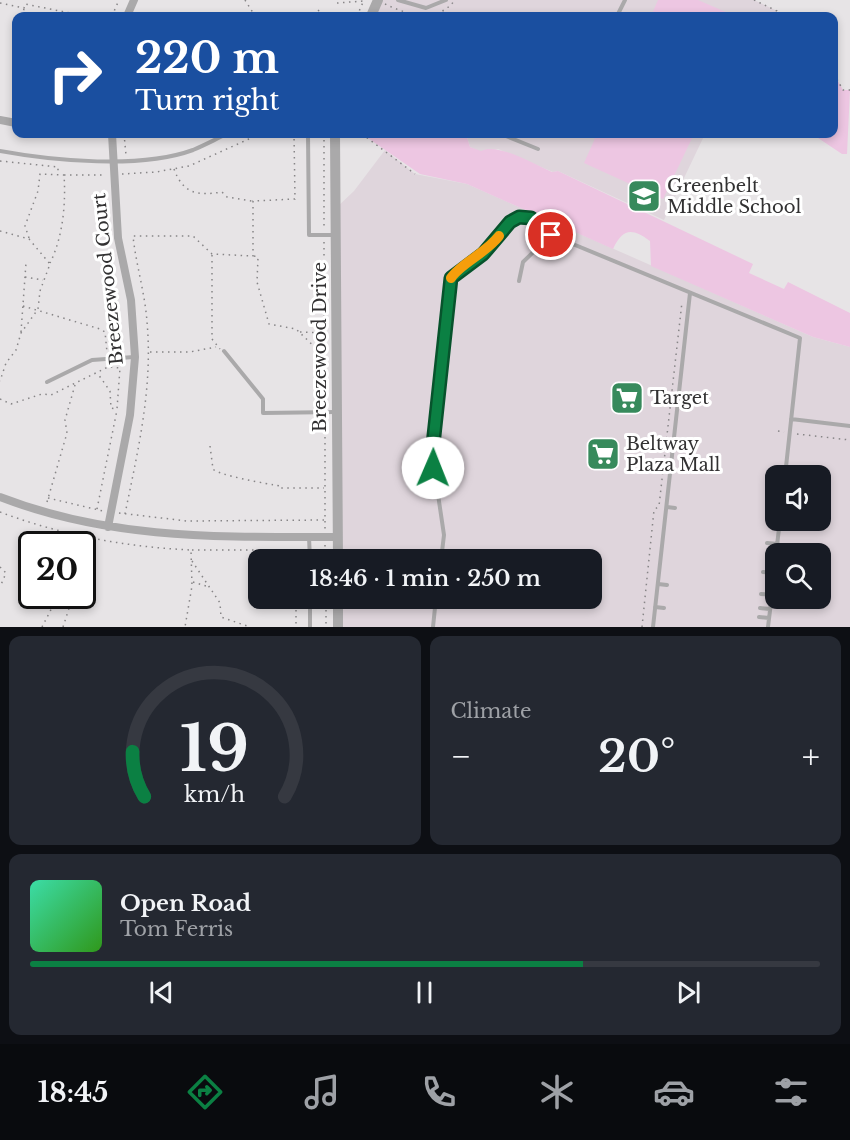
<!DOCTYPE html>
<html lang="en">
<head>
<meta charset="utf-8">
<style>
	body { margin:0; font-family:"Libre Baskerville",serif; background:#242831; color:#f1f3f6; height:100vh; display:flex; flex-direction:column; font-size:22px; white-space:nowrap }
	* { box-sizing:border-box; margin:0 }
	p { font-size:20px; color:#9ea1a6 }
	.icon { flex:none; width:33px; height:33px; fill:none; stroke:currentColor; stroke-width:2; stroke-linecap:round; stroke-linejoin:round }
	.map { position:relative; height:627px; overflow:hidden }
	.side { display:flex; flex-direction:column; gap:9px; padding:9px; background:#0d0f14; flex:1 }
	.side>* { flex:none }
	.banner { position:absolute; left:12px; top:12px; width:826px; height:126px; border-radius:12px; box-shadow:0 3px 9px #0003; background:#1a4fa0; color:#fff; overflow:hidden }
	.buttons { position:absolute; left:765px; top:465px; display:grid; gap:12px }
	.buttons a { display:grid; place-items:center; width:66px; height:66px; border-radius:12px; background:#171b24; box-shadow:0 3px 9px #0003; font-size:30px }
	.speed { position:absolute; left:18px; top:531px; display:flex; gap:12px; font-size:30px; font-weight:700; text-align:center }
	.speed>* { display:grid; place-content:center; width:78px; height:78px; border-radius:50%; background:#171b24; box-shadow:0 3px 9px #0003; line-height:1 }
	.speed .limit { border:3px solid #111; border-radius:9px; background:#fff; color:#111 }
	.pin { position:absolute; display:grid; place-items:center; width:51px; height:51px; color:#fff; margin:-26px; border:3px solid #fff; border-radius:50%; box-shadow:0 2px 6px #0007 }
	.me { position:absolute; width:66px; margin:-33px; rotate:1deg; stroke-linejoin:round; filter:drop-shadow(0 0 4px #0008) }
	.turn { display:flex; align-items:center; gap:21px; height:126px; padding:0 24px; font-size:27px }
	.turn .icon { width:78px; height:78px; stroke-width:2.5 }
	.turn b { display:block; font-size:42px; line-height:51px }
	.big { font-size:45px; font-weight:600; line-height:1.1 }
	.side .tile { flex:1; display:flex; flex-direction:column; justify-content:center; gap:9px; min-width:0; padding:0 21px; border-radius:12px; background:#242831 }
	.side .dial { align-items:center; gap:0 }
	.dial svg { height:156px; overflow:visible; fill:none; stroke:#363941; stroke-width:7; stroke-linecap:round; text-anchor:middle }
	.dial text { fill:#f1f3f6; stroke:none }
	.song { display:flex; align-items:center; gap:18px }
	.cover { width:72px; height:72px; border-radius:9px; background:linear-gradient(135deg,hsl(160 70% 55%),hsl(110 70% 35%)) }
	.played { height:6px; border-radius:3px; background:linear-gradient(90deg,#0b8043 70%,#363941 70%) }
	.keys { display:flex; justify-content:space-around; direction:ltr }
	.heat { display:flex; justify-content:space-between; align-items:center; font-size:33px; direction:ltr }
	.side .tiles { flex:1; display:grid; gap:9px; grid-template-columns:1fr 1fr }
	.tile:last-child { grid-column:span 2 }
	.trip { position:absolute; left:248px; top:549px; width:354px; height:60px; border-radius:12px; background:#171b24; box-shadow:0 3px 9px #0003; font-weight:600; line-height:60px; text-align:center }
	.tab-bar { display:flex; height:96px; justify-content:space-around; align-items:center; background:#090b0e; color:#9ea1a6 }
	.tab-bar .icon { width:42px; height:42px }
	.tab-bar .on { color:#0b8043 }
	.tab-bar b { font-size:27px; color:#f1f3f6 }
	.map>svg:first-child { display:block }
</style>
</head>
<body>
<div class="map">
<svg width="850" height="627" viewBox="0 0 850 627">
	<rect width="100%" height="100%" fill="#e7e4e6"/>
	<path fill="#dfd5dc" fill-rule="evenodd" d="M378 0H754L777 11 778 16H371Z
		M459 134H705L664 220 558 171 553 172 498 149 481 152 470 147 467 137Z
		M385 150 415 174 467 184 813 337 850 347V627H338V599L591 598V560L338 559 336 208 354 191ZM776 476H820V520H776ZM776 554H820V598H776Z"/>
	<path fill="#edc6e2" d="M658 0H698L735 16H651Z
		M834 74 843 90H850L847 154H842L812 134H834Z
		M362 134H459L467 137 470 147 481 151C498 142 535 165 552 172L558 171 753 264 749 273 784 289 788 282 850 313V347L813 337 651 266 650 241C632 228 623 228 613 249L467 184 420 174Z
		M597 134H694L663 199 584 163Z"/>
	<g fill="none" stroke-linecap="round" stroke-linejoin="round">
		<path stroke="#878587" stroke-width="1.5" stroke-dasharray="1.5 4.5" stroke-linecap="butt" d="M245 0 255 16
			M754 0 777 11 778 16
			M0 3 24 8 25 4 85 16
			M337 3 364 1
			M385 4C408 15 437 24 455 0
			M219 13 220 16
			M22 16 24 9
			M112 16 119 0
			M307 16 322 9
			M357 16 364 0
			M16 71V75
			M834 74 843 90H850
			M124 134 126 155
			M324 134V229
			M362 134 415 174
			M0 161 58 167V174
			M174 169C183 194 198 196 222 192L227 197 252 201
			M122 174 156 172 189 166 260 134
			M64 175H105
			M0 231 29 239 50 264 40 291 38 309 21 333 16 350 6 363 0 381
			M29 238 25 226 38 191 40 174 64 175C66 203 63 237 50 263
			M324 242V406
			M212 255V339L220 349
			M254 256 258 257 257 282 269 324 296 329 323 355
			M25 277 43 280
			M23 306 100 329 105 332 107 352
			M21 332 26 263
			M300 332 324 333
			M150 352H190L216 347
			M0 399 11 404 42 394 51 395 108 367 120 368 117 409 111 408 110 391 98 374
			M325 419V529
			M778 431 784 432
			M797 434 850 440
			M210 446 213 469C217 475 268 484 280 486V488H324
			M48 498 103 511
			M47 502 67 433 65 420 75 385
			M97 509 117 410
			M0 512C61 535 126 547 191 550L192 586 185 627
			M119 513 187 521 324 520
			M125 514C138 450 153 388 147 322 145 293 136 265 133 236H193L212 254 253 256V201L295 199 294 134
			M82 544 85 538
			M325 545V560
			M192 550H304
			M296 551V560
			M192 561 220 603 221 617 250 627
			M0 567 6 573 0 587
			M193 582 209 587
			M296 598V627
			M326 598V627
			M42 627 58 596
			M63 627 73 596
			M642 627 654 510 659 506 682 302"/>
		<path stroke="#aaa9aa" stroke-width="4" d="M398 0 426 8 446 0
			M617 16 625 0
			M308 134 309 235H336
			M501 134 538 149
			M0 151C54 161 141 169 193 150 205 145 216 139 227 134
			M519 281 523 262 551 235
			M224 351 263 399V413L336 412
			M47 382 92 360 134 357
			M791 419 850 426
			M667 507 675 508
			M770 518 776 519
			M309 537 310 560
			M767 543 778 544
			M776 554 780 520
			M441 560 444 535 432 454 451 278C460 263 482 256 494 243 503 233 510 216 525 216 535 216 542 230 551 235L800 338 785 476
			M763 572 774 573
			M658 584 667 585
			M761 594 772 595
			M310 598V627
			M655 607 664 608
			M760 608 770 609
			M759 617 769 618
			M433 627 436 598
			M653 627 690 293
			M768 627 776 562"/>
		<path stroke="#aaa9aa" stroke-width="8" d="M127 16 134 0
			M0 120 16 123
			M0 497C111 540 220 537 337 537
			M108 527 130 415 135 357 131 300 118 238 112 134"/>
		<path stroke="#aaa9aa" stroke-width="10" d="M371 16 378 0
			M335 134 338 560
			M338 598V627"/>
	</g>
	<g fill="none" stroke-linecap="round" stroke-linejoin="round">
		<g stroke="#07532c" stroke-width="15">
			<path id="route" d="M433 468 432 454 451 278 483 254 510 222 519 217 531 218 551 235"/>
		</g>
		<use href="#route" stroke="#0b8043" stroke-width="10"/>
		<path stroke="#f59e0b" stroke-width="10" d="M451 278C460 264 486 253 499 236"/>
	</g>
	<defs>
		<g id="school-square" transform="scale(1.725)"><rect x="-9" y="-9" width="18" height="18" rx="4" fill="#378a5c" stroke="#fff"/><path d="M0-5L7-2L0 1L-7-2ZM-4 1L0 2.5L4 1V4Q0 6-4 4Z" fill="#fff"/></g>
		<g id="supermarket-square" transform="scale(1.725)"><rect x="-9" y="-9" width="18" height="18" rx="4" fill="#378a5c" stroke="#fff"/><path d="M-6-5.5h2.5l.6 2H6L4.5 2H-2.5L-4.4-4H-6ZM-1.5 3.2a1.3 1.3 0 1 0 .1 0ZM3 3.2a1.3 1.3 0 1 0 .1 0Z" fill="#fff"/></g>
	</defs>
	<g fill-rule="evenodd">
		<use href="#school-square" x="644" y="196"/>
		<use href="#supermarket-square" x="627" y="398"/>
		<use href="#supermarket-square" x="603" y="454"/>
	</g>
	<g text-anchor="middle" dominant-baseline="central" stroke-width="6" stroke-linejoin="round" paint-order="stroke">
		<g font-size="18" fill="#323132" stroke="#fff" text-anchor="start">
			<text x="667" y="186">Greenbelt<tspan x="667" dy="21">Middle School</tspan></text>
			<text x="650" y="398">Target</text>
			<text x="626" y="444">Beltway<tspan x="626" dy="21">Plaza Mall</tspan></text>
		</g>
		<g font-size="18" fill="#323132" stroke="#fff">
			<text transform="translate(108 279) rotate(-96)">Breezewood Court</text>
			<text transform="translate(320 347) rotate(-90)">Breezewood Drive</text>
		</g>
	</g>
</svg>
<div class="buttons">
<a><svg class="icon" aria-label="sound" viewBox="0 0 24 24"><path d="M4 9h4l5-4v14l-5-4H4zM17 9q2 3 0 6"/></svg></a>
<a><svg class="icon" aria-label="search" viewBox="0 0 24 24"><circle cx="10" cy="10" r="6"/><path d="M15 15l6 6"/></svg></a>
</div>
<div class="speed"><div class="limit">20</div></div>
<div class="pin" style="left:551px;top:235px;background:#d93025"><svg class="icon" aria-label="arrive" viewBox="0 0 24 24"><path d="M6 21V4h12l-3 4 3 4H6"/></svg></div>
<svg class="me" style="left:433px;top:468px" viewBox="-20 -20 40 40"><circle r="19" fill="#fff"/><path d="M0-13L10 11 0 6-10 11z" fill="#0b8043"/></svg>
<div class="trip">18:46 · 1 min · 250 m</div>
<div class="banner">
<div class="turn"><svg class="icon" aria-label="right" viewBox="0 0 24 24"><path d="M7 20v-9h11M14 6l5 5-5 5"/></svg><div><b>220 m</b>Turn right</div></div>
</div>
</div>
<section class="side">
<div class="tiles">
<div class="tile dial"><svg viewBox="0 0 100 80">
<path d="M14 69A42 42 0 1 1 86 69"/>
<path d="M14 69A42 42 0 0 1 8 46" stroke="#0b8043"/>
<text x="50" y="56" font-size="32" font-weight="700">19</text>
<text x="50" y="72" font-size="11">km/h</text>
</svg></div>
<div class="tile"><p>Climate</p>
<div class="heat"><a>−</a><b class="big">20°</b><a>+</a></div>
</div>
<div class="tile">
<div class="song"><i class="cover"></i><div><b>Open Road</b><p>Tom Ferris</p></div></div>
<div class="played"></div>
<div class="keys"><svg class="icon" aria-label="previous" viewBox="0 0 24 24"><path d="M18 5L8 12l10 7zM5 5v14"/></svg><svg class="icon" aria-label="pause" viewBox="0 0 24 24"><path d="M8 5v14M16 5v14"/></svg><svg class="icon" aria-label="next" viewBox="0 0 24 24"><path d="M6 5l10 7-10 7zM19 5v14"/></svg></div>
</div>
</div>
</section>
<nav class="tab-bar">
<b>18:45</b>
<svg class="icon on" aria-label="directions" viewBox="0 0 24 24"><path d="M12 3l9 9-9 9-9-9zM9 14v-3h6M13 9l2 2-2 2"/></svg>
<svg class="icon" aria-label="music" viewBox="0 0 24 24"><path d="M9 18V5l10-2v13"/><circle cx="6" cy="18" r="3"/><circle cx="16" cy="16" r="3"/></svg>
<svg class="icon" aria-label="phone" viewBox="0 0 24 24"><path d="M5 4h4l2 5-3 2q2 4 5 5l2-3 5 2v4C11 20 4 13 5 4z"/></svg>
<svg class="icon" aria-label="climate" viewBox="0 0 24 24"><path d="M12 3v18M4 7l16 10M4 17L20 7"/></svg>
<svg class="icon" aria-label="car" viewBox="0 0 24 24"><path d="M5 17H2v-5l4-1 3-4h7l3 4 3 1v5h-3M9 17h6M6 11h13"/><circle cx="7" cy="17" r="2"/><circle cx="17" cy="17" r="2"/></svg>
<svg class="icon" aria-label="filters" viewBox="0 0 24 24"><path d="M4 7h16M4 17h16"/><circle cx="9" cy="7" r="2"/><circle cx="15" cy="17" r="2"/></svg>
</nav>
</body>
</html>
